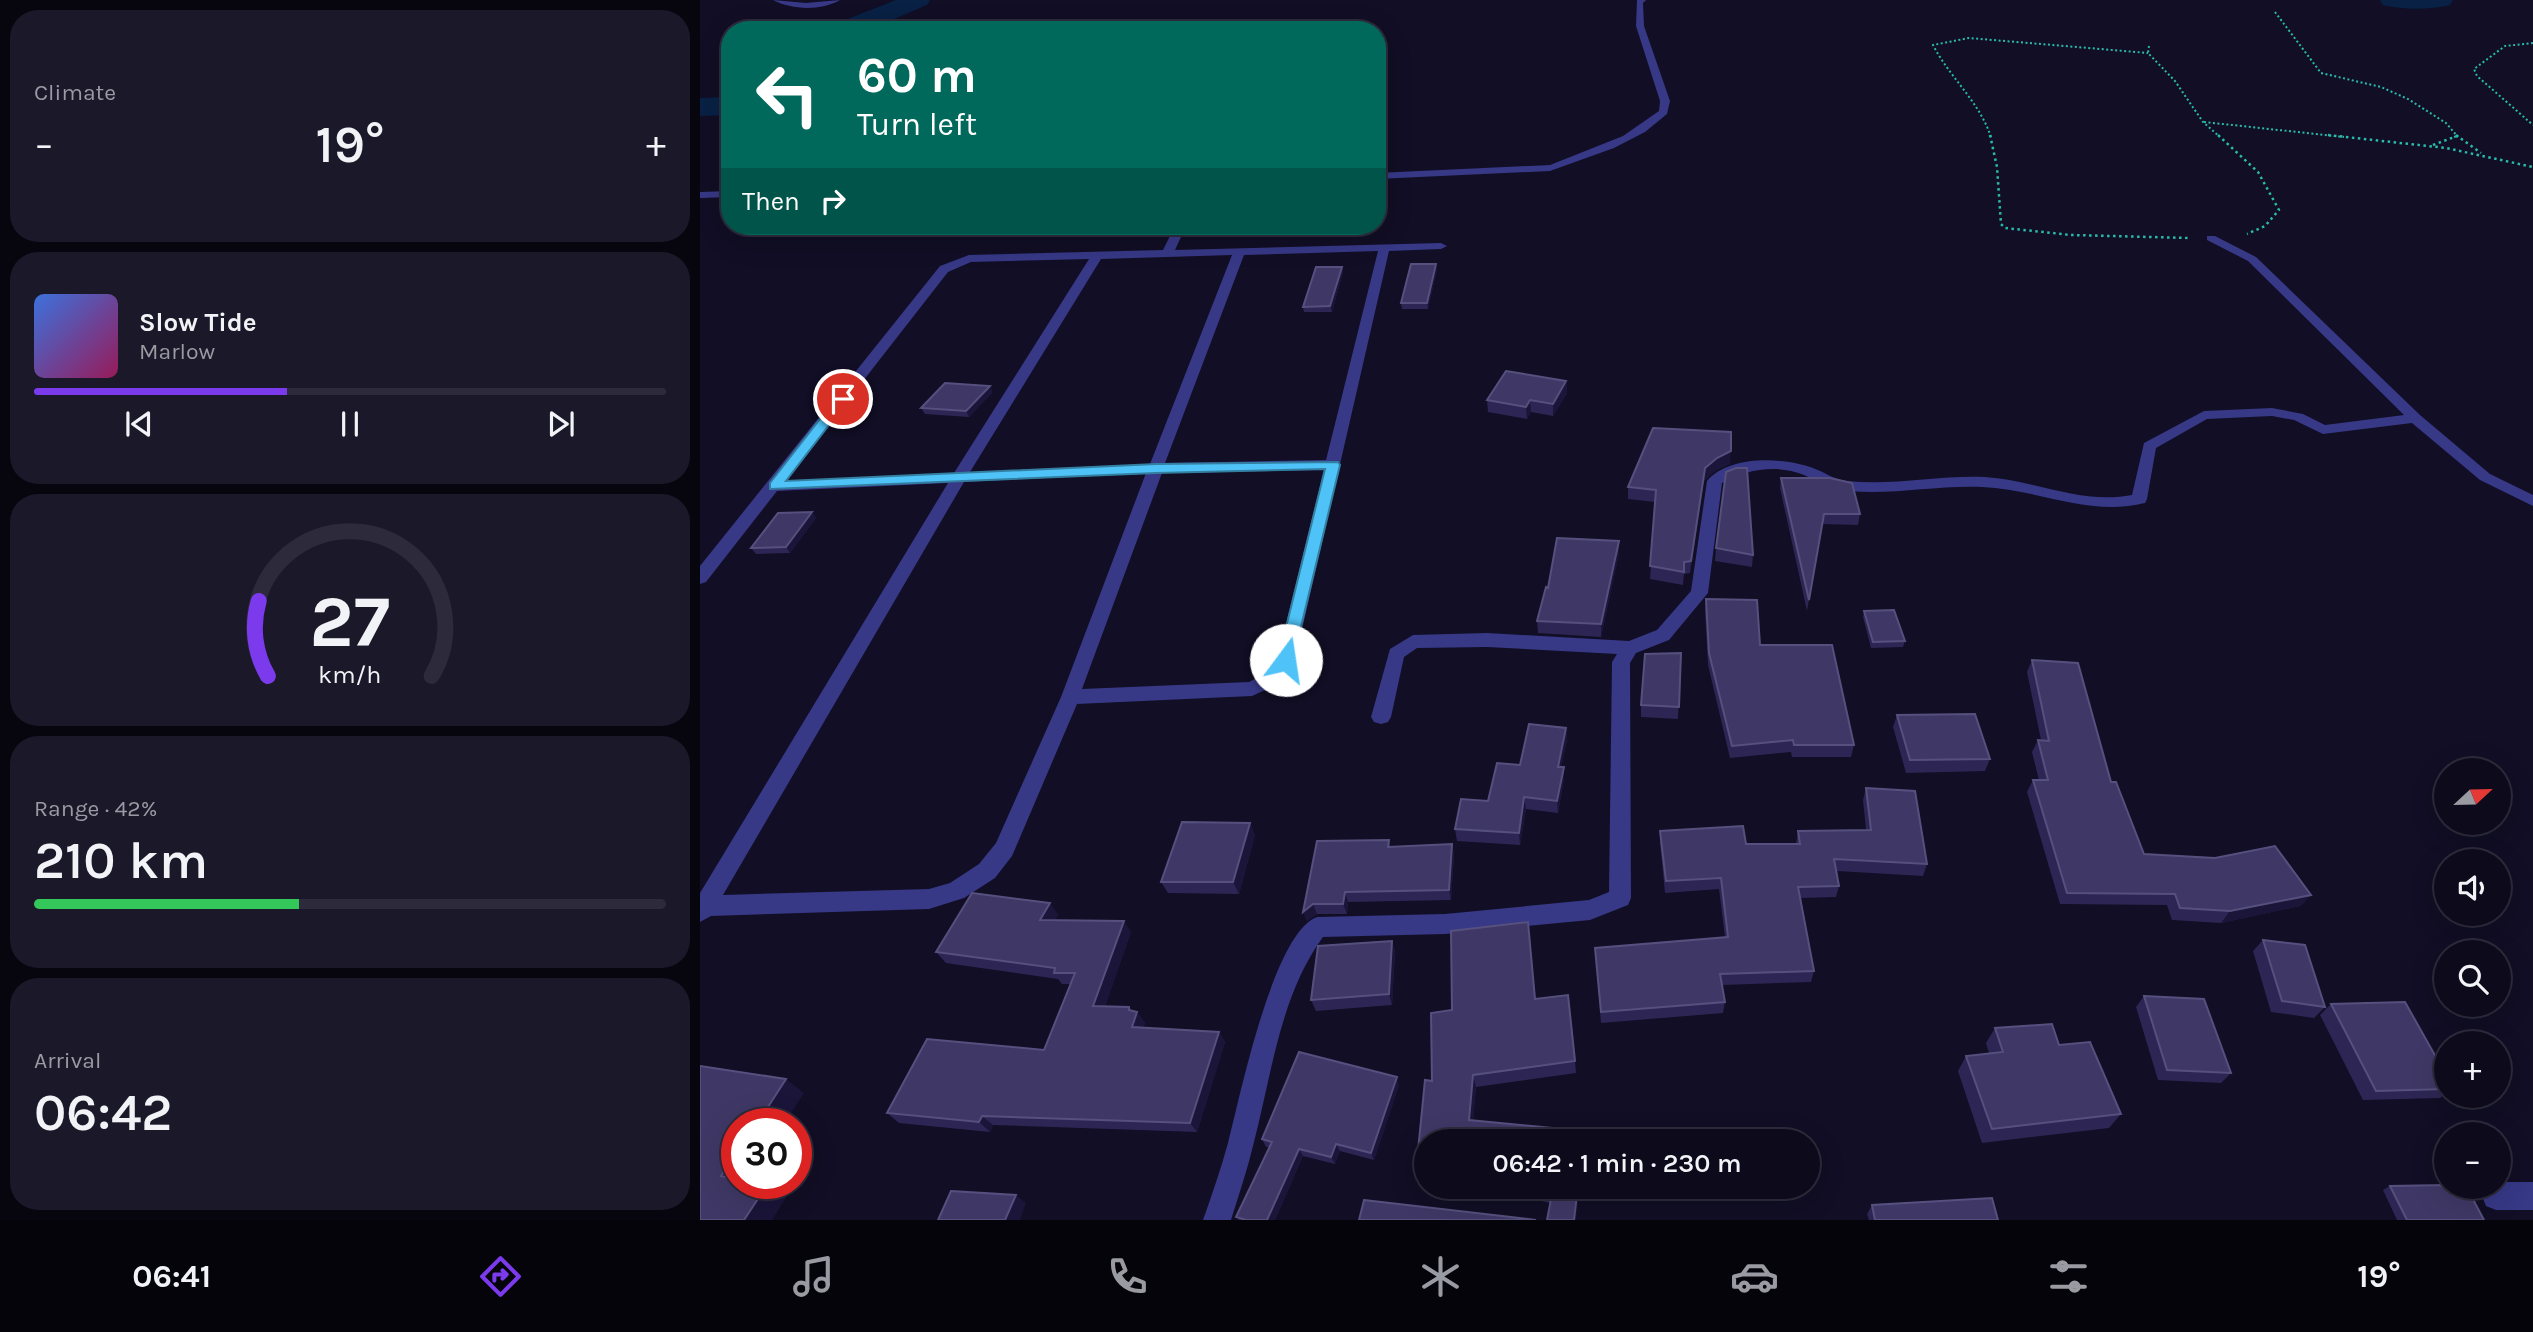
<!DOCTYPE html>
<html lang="en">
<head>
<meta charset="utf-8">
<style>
	body { margin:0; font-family:Karla,sans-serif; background:#1b1829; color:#f1f3f6; height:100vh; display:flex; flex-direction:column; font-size:26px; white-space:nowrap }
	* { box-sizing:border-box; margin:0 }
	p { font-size:23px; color:#9a9aa3 }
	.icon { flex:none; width:38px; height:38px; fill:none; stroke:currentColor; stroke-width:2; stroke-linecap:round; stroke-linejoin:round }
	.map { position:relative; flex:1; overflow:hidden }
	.details { display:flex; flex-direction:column; gap:10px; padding:10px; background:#07060f; width:700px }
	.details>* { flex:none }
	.hud { position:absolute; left:21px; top:21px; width:665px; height:214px; border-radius:28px; box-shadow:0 7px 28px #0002,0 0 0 2px #2d2b3b; background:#00695c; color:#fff; overflow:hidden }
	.needle { width:46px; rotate:68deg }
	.fabs { position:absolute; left:1734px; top:758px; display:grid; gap:14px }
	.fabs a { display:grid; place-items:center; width:77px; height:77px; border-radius:50%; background:#0d0a1c; box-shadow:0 7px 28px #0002,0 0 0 2px #2d2b3b; font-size:35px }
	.speed { position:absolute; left:21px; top:1108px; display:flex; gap:14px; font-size:35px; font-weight:700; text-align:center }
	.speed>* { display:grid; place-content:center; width:91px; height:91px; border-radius:50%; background:#0d0a1c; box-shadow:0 7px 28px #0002,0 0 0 2px #2d2b3b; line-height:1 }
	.speed .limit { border:10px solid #d22; background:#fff; color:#111 }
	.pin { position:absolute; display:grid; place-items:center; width:60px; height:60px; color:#fff; margin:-30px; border:4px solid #fff; border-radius:50%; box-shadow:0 2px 7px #0007 }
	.me { position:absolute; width:77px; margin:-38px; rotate:14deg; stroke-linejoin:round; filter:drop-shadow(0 0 5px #0008) }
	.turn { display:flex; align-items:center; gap:24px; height:147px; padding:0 21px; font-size:32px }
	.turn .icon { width:91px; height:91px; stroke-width:2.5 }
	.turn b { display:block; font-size:49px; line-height:60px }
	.then { display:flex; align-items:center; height:66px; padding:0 21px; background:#0003; gap:14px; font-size:26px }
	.big { font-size:52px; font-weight:600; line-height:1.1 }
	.details .widget { flex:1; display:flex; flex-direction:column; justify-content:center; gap:10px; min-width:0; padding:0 24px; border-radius:28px; background:#1b1829 }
	.details .dial { align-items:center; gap:0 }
	.dial svg { height:182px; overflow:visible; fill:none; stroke:#2d2b3b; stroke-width:7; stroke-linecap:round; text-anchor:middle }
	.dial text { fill:#f1f3f6; stroke:none }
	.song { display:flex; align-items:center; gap:21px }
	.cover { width:84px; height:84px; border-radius:10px; background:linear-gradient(135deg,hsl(220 70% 55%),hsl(330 70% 35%)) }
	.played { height:7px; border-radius:4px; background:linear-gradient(90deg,#7c3aed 40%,#2d2b3b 40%) }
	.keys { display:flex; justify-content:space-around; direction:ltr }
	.heat { display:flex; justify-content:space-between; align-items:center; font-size:38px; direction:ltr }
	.charge { height:10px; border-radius:5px; background:linear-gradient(90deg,#34c759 42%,#2d2b3b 0) }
	.trip { position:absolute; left:714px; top:1129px; width:406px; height:70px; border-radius:35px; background:#0d0a1c; box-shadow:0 7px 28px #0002,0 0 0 2px #2d2b3b; font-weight:600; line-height:70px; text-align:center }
	.dock { display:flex; height:112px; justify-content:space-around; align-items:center; background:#05040b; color:#9a9aa3 }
	.dock .icon { width:49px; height:49px }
	.dock .on { color:#7c3aed }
	.dock b { font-size:32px; color:#f1f3f6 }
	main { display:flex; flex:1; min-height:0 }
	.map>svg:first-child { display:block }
</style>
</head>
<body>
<main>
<section class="details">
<div class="widget"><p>Climate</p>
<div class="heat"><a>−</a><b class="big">19°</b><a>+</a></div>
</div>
<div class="widget">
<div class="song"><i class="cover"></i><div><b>Slow Tide</b><p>Marlow</p></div></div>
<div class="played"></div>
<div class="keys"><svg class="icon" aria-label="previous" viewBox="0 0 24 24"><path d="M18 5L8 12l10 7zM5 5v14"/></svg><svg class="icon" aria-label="pause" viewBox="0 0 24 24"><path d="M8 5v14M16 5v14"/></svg><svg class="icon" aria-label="next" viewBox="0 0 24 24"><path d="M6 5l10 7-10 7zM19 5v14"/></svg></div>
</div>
<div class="widget dial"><svg viewBox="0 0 100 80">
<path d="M14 69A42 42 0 1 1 86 69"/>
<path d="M14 69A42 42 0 0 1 10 36" stroke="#7c3aed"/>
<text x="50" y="56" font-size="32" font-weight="700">27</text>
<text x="50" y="72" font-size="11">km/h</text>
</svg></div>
<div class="widget"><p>Range · 42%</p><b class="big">210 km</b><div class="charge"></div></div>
<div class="widget"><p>Arrival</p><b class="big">06:42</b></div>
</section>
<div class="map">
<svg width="1833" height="1220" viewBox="0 0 1833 1220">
	<rect width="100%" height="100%" fill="#110e25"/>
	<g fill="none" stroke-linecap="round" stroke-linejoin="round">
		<path fill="#082144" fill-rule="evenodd" d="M196 0H230L227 5 168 30H131L135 24Z
			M1680 0H1753L1750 5C1730 10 1703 10 1683 5Z
			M30 97V115L0 116V98Z"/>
		<path stroke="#2abbab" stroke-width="2" stroke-dasharray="2 2.5" stroke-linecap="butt" d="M1575 12 1621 73 1681 87 1708 99 1746 123 1758 137
			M1833 43 1805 46 1774 69 1777 76 1833 125
			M1449 46 1448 53 1475 81 1503 122 1520 137
			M1504 122 1644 137
			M1291 137C1279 101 1250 78 1233 45L1269 38 1448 53
			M1754 137 1757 136"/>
		<path stroke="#2abbab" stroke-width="2.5" stroke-dasharray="2.5 3.5" stroke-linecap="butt" d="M1290 135 1297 167 1301 224 1305 228 1371 235 1490 238
			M1518 135 1558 172 1579 210 1565 226 1547 234
			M1628 135 1746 148 1833 167
			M1756 135 1781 153
			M1733 145 1757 136"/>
		<path fill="#373886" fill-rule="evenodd" d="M73 0 106 3 140 0C121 11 92 10 73 0Z
			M937 0H946L943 3 944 26 970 101 967 114 945 132 914 148 850 171 677 179V173L850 165 923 136 959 111 960 101 936 26Z
			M30 191V197L0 198V192Z
			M475 226H486L475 250 741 243 747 246 741 249 689 251 595 660 584 681 552 696 377 704 312 856 295 878 264 898 229 909 11 916 0 922V893L248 483 77 491 6 582 0 584V566L240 266 269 255 463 250ZM678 251 626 460 465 463 544 255ZM532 255 450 464 270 472 401 259ZM389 259 254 473 85 481 248 272 271 262ZM624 470 577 660 570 671 549 682 382 689 462 473ZM446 473 361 697 296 843 279 864 250 883 229 889 23 895 264 482Z
			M1507 236H1515L1556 257 1720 415 1790 474 1833 495V506L1780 480 1712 423 1623 434 1594 420 1572 416 1507 419 1456 448 1447 499 1445 503C1388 517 1338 489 1282 487 1238 485 1194 495 1149 491 1132 489 1119 482 1104 475 1077 464 1047 469 1022 483L1008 593 969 640 936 653 930 663 931 898 928 905 890 920 745 934 623 937C580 996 572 1073 554 1142 548 1168 539 1194 531 1220H503C512 1194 521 1169 528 1143 540 1097 573 933 617 917L745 914 889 900 909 892 912 662 917 654 787 647 717 648 704 657 691 717 688 722 681 724 674 722 671 717 690 649 713 635 787 633 929 641 957 630 991 591 1007 481C1029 455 1084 457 1113 468 1124 472 1135 480 1147 481 1193 486 1239 475 1285 477 1335 480 1382 505 1432 495L1444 443 1504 411 1572 408 1603 414 1625 425 1704 415 1548 261 1507 240Z
			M1799 1182H1833V1210H1796L1786 1206 1782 1196 1786 1186H1799Z"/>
	</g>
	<path fill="#2d2654" d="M642 267 643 272 632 312H604L603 307Z
		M737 269 728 309H702L701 303Z
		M866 381 867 393 853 416 831 412 827 419 788 412 787 400Z
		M293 392 269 417 225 414 221 408Z
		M1030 464 1016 470 1004 481 990 573 984 574 983 585 950 579 955 502 928 499V487Z
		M1081 478 1160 514 1158 525 1122 524 1107 611 1080 488Z
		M112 512 116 518 90 553 56 554 51 548Z
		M919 541V553L901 637 838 633 837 621 848 588Z
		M1016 548 1053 555 1052 567 1015 561Z
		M1006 599 1060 645 1154 745 1151 757H1092L1091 752 1030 758 1008 665 1005 611Z
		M1164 611 1205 641 1203 647 1171 648 1163 617Z
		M981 653 978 719 941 717V705Z
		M1332 660 1411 782 1444 854 1611 895 1600 906 1521 923 1472 920 1467 905 1360 904 1327 792 1333 780H1339L1332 752 1338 740H1341L1327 672Z
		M1197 715 1290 759 1285 771 1206 773 1193 727Z
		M866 728 867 740 861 767 864 779 858 813 826 809 820 845 757 841 755 829 788 801 820 765Z
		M1166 788 1227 864 1223 876 1137 871 1139 886 1136 897 1101 898 1114 971 1111 982 1022 985 1025 1002 1023 1013 901 1023 895 948 1025 937 1019 889 965 893 960 843V831L1046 844H1096L1098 831 1166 830 1163 800Z
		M550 823 555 835 539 894 468 893 461 882Z
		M689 840 690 847 752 844 754 854 751 900 648 902 647 914H617L607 921 603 912Z
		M358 914 355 920 431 932 405 1006 437 1012 445 1023 443 1028 519 1032 525 1042 497 1132 293 1125 290 1132 199 1123 187 1113 344 1050 371 984H362L358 979 246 963 236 952Z
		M1563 940 1625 1007 1614 1018 1571 1012 1553 951Z
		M692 941 695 952 692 1005 616 1011 611 1000Z
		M1444 996 1531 1073 1521 1083 1458 1080 1436 1007Z
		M835 999 875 1061 876 1073 776 1087 773 1120 883 1131 884 1141H726V1173L721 1171 717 1161 732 1081Z
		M1631 1004 1746 1075V1094L1740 1098 1663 1100 1620 1015Z
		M1295 1028 1359 1045 1421 1114 1409 1128 1282 1143 1258 1071 1266 1056 1289 1053 1286 1043Z
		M699 1085 674 1160 640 1151 635 1164 603 1156 575 1220H539L536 1217 569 1147H566L562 1139Z
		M783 1186H879L850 1203Z
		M1690 1186 1783 1220H1697L1683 1190Z
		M1172 1205 1298 1220H1169L1167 1214Z"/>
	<path fill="#1a1539" d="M736 264 737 269 728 309 727 303Z
		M642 267 643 272 632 312 630 306Z
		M866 381 867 393 853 416V404Z
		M290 386 293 392 269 417 266 411Z
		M830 400 831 412 827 419 826 407Z
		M1031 451 1030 464 1016 470 1004 481 990 573 991 561 1005 468 1017 458Z
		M112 512 116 518 90 553 86 547Z
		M919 541V553L901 637V624Z
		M866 728 867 740 859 779 858 767Z
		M864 767V779L858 813 857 801Z
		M824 797 826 809 820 845 819 833Z
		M550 823 555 835 539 894 533 882Z
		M752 844 754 854 751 900 749 890Z
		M645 892 648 902 647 914 643 904Z
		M1611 895 1600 906 1521 923 1530 911Z
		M350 903 358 914 349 931 340 920Z
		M613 904 617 914 607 921 603 912Z
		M424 921 431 932 401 1017 393 1006Z
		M692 941 695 952 692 1005 689 994Z
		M429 1007 436 1016 437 1012 445 1023 439 1037 432 1027Z
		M519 1032 525 1042 497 1132 490 1123Z
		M773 1075 776 1087 772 1131 769 1120Z
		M697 1077 699 1085 674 1160 671 1153Z
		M86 1079 104 1093 84 1124H57Z
		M282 1116 293 1125 290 1132 279 1122Z
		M636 1144 640 1151 635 1164 631 1157Z
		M599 1149 603 1156 575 1220H567Z
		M37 1153V1183L21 1176Z
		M67 1185 87 1196 72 1220H44Z
		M878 1186H879L876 1220H874Z
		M316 1195 326 1203 320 1220H305Z"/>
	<path fill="#3f3866" stroke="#56507e" stroke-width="2" d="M711 264H736L727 303H701Z
		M616 267H642L630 306 603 307Z
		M806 371 866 381 853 404 830 400 826 407 787 400Z
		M245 383 290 386 266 411 221 408Z
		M953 428 1031 432V451L1017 458 1005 468 991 561 984 562V572L950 566 956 490 928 487Z
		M1036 468H1047L1053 555 1016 548 1026 472Z
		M1081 478H1130L1152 483 1160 514H1124L1109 600Z
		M112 512 86 547 51 548 78 513Z
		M857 538 919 541 901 624 837 621 846 587 848 588Z
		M1006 599 1057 600 1060 645H1132L1154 745H1094L1093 740 1032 746 1009 653Z
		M1194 610 1205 641 1173 642 1164 611Z
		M981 653 979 707 941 705 945 654Z
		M1332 660 1378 663 1411 782H1416L1444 854 1515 858 1575 846 1611 895 1530 911 1480 908 1475 894 1367 893 1333 780H1348L1338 740 1349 741Z
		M1275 714 1290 759 1210 760 1197 715Z
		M829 724 866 728 858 767H864L857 801 824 797 819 833 755 829 761 799 788 801 797 763 820 765Z
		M1166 788 1215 791 1227 864 1134 859 1139 886 1098 887 1114 971 1020 974 1025 1002 901 1012 895 948 1028 937 1021 878 966 881 960 831 1043 826 1046 844H1100L1098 831 1171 830Z
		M482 822 550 823 533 882H461Z
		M689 840 688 847 752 844 749 890 645 892 643 904H613L603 912 617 841Z
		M272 893 350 903 340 920 424 921 393 1006 429 1007V1010L437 1012 432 1027 519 1032 490 1123 282 1116 279 1122 187 1113 227 1039 344 1050 375 973H354L355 968 236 952Z
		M828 922 835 999 868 995 875 1061 773 1075 769 1120 883 1131 882 1141H726V1163L717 1161 725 1080 732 1081 731 1013 752 1010 751 931Z
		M1563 940 1605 945 1625 1007 1582 1001Z
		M692 941 689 994 611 1000 618 946Z
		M1444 996 1504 999 1531 1073 1467 1070Z
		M1705 1002 1746 1075V1089L1676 1091 1631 1004Z
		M1352 1024 1359 1045 1390 1042 1421 1114 1292 1129 1266 1056 1303 1052 1295 1028Z
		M599 1052 697 1077 671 1153 636 1144 631 1157 599 1149 567 1220H546L536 1217 572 1142 562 1139Z
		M0 1066 86 1079 57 1124H37V1153L21 1176 37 1179V1183H57L67 1185 44 1220H0Z
		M1746 1185V1186H1766L1784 1220H1707L1690 1186Z
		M823 1186H878L874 1220H847L852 1194Z
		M251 1191 316 1195 305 1220H238Z
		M1292 1198 1298 1220H1175L1172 1205Z
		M664 1200 836 1220H659Z"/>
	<path fill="#4fc3f7" stroke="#337fa1" stroke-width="2" d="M143 395 149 399 86 481 456 464 638 462 640 465 592 664 586 666 578 660 625 469 456 473 70 489V483L138 396Z"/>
</svg>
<div class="fabs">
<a><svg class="needle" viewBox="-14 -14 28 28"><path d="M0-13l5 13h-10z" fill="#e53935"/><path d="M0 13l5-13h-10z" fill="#9a9aa3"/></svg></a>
<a><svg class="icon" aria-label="sound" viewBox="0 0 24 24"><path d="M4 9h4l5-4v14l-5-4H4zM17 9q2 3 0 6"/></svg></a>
<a><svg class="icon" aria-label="search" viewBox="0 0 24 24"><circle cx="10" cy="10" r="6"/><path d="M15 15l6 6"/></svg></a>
<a>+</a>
<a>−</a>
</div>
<div class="speed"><div class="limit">30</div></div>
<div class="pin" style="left:143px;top:399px;background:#d93025"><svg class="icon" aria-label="arrive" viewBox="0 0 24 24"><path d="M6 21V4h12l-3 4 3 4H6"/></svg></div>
<svg class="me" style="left:586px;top:660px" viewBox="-20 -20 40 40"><circle r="19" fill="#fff"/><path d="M0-13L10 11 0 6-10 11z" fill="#4fc3f7"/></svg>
<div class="trip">06:42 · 1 min · 230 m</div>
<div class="hud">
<div class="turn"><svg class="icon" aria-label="left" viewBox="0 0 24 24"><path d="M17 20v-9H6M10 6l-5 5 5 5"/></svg><div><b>60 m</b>Turn left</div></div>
<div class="then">Then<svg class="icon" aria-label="right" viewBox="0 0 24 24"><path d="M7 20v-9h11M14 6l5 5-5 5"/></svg></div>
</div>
</div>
</main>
<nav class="dock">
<b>06:41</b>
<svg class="icon on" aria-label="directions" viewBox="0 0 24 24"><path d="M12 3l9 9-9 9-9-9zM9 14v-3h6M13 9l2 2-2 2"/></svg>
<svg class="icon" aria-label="music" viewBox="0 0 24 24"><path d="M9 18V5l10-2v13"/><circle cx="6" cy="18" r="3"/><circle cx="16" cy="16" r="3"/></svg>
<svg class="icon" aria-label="phone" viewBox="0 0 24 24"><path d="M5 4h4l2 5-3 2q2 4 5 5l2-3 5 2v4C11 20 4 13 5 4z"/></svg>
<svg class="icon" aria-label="climate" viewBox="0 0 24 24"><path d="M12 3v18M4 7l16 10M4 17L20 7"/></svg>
<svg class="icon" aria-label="car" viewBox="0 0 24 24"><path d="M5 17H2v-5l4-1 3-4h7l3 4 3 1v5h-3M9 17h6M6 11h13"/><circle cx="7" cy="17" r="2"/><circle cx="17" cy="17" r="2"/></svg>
<svg class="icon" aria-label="filters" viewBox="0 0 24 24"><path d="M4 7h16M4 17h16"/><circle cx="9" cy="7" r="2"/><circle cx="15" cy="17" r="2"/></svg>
<b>19°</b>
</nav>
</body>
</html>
